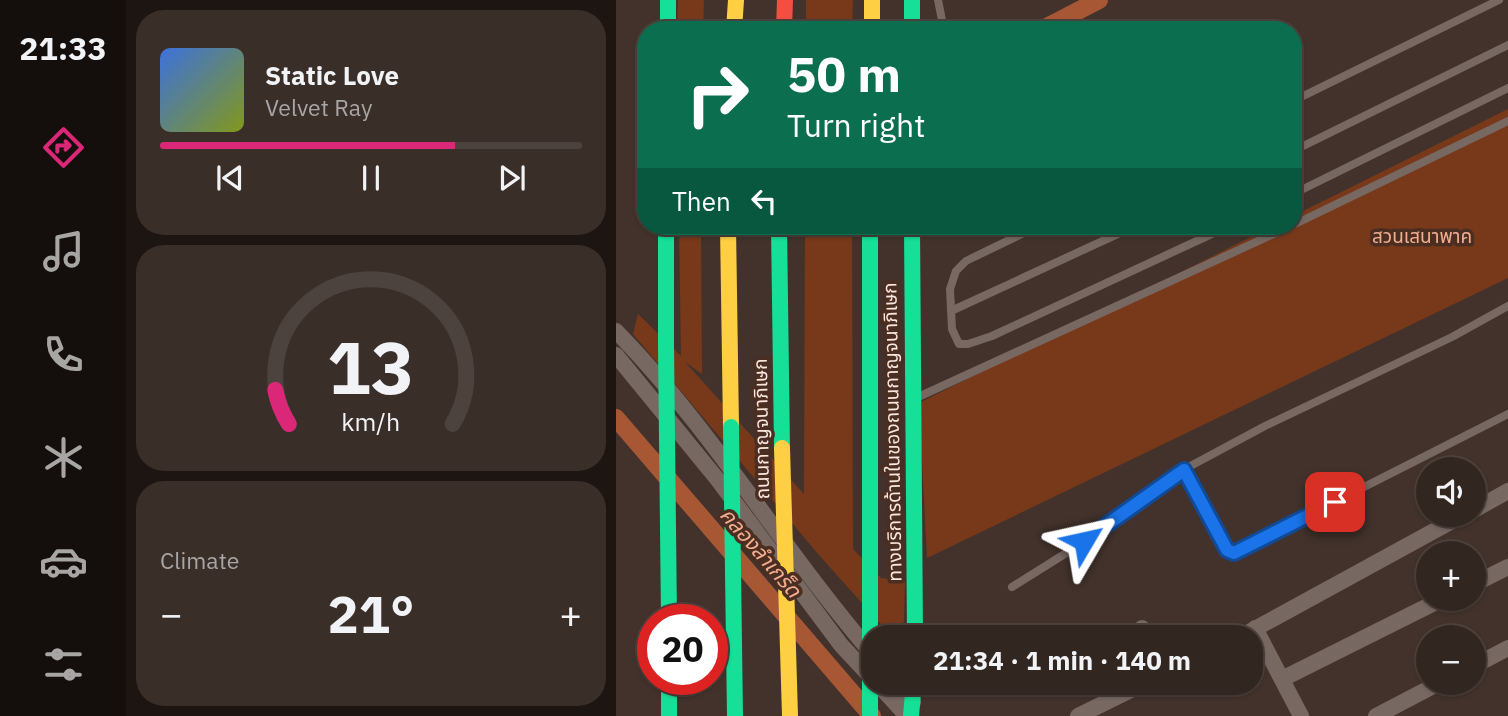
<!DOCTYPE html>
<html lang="en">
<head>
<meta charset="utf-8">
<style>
	body { margin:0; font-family:"IBM Plex Sans","Noto Sans Thai",sans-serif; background:#3a2e29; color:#f1f3f6; height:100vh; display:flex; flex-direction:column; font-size:26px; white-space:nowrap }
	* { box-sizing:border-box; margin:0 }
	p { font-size:23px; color:#a8a5a5 }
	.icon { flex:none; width:38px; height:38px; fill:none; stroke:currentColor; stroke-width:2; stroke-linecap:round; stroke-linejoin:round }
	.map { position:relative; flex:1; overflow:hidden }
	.sheet { display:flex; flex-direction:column; gap:10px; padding:10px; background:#1c1512; width:490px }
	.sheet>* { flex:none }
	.guide { position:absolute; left:21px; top:21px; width:665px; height:214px; border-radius:28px; box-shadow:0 2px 5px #0004,0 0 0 2px #4d433e; background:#0b6e4f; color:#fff; overflow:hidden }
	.fabs { position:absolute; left:800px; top:457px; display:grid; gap:14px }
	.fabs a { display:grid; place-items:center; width:70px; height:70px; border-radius:50%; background:#322620; box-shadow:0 2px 5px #0004,0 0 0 2px #4d433e; font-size:35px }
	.speed { position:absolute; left:21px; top:604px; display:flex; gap:14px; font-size:35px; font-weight:700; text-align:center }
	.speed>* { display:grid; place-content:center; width:91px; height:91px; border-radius:50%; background:#322620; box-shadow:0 2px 5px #0004,0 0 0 2px #4d433e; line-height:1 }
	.speed .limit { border:10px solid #d22; background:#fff; color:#111 }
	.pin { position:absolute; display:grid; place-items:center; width:60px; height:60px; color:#fff; margin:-30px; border-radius:14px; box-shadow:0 4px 10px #0006 }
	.me { position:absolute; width:77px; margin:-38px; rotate:54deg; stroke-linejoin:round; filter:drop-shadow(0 0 5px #0008) }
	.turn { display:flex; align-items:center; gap:24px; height:147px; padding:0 35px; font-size:32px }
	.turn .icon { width:91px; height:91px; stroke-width:2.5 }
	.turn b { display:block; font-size:49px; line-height:60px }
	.then { display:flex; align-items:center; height:66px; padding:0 35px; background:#0003; gap:14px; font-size:26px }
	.big { font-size:52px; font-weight:800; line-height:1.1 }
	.sheet .tile { flex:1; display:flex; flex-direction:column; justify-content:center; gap:10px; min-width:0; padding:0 24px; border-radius:28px; background:#3a2e29 }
	.sheet .dial { align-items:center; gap:0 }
	.dial svg { height:182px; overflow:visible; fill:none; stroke:#4d433e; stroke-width:7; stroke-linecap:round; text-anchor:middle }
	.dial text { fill:#f1f3f6; stroke:none }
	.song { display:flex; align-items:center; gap:21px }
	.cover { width:84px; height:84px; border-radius:10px; background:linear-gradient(135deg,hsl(220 70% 55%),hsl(70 70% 35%)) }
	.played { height:7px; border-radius:4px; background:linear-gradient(90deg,#db2777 70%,#4d433e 70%) }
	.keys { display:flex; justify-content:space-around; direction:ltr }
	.heat { display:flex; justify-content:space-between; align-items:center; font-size:38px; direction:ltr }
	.trip { position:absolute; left:245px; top:625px; width:402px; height:70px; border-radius:28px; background:#322620; box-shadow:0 2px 5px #0004,0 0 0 2px #4d433e; font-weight:800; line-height:70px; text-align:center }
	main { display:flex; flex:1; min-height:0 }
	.menu { display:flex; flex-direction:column; width:126px; justify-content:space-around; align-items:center; background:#140f0d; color:#a8a5a5 }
	.menu .icon { width:49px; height:49px }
	.menu .current { color:#db2777 }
	.menu b { font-size:32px; color:#f1f3f6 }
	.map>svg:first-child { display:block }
</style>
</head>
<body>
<main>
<nav class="menu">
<b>21:33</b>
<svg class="icon current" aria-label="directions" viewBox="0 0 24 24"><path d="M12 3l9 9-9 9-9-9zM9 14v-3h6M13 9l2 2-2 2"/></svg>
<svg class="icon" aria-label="music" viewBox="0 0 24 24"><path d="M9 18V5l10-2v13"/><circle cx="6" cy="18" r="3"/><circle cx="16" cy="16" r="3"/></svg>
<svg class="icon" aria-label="phone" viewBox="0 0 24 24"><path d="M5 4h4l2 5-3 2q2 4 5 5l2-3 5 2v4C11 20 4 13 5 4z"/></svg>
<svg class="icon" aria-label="climate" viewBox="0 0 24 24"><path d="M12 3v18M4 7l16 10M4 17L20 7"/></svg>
<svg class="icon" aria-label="car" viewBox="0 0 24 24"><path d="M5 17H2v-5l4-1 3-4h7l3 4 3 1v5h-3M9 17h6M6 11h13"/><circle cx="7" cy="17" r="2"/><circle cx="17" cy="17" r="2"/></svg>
<svg class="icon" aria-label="filters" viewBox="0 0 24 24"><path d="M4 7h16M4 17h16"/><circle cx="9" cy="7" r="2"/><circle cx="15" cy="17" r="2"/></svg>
</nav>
<section class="sheet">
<div class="tile">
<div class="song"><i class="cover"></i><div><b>Static Love</b><p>Velvet Ray</p></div></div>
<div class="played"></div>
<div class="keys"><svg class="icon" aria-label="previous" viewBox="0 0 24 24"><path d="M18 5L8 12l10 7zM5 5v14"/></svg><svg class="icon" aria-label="pause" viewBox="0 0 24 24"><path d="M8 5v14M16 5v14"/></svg><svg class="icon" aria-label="next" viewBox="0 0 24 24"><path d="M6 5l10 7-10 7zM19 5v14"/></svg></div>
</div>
<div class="tile dial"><svg viewBox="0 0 100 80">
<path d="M14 69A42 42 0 1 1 86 69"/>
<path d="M14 69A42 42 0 0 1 8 54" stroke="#db2777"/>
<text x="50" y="56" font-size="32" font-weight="700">13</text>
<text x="50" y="72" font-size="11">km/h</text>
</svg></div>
<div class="tile"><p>Climate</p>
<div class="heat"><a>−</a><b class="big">21°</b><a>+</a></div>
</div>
</section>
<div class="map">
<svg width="892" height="716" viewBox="0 0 892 716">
	<rect width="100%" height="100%" fill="#42322b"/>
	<path fill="#78391b" d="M62 0H88L87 30H61Z
		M190 0H237L236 30H190Z
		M892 109V278L311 558 303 403 657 226H677V216Z
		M63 226H85L86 374 69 362 188 494 189 226H236L237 549 265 578 289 581 288 621 284 631H271L202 554 17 334 22 314 65 356Z"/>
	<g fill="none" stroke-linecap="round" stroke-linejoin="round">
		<path stroke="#a75733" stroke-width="18" d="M425 30 483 0
			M0 418 256 716"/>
		<path stroke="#776862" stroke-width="8" d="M322 0 328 30
			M677 101 883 0
			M677 151 892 45
			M677 194 892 88
			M677 225 892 121
			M422 226 350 261 340 271 334 289 336 329 343 344H352L376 336 613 226
			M335 311 519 226
			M300 398 675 226
			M567 470 611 550 618 553 892 414
			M396 587 455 550 567 470 649 426 836 337 892 306"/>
		<path stroke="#776862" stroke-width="16" d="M0 331C95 428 165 547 253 650
			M0 355 102 480 225 645 253 675
			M858 510 892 491
			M858 584 892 567
			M526 628 530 637
			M639 628 685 716
			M624 637 849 514
			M858 666 892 648
			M666 679 828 598
			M260 682 291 716
			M280 682 297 702
			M462 716 531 682
			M760 716 825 682"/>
		<path stroke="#16e098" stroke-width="16" d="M52 0V30
			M296 0V30
			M50 226V345
			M163 226 166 448
			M254 226V584
			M296 226 299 637
			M53 679V716
			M295 716 298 682"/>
		<path stroke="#ffcf43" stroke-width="16" d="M256 0V30
			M118 30 120 0
			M112 226 115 427"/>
		<path stroke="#f24e42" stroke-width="16" d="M168 30 169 0"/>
		<path stroke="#16e098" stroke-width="16" d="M50 345 53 620
			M115 427 119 716
			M254 584V716"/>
		<path stroke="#ffcf43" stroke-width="16" d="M166 448 174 716"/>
	</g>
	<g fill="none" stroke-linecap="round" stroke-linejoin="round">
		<g stroke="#114b97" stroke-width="18">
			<path id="route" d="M468 541 568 470 611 550 618 553 719 502"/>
		</g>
		<use href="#route" stroke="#1a73e8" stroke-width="12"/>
	</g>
	<g text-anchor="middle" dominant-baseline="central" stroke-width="7" stroke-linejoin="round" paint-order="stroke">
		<g font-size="19" fill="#f3ad8f" stroke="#4b2e22">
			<text x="806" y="236">สวนเสนาพาค</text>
		</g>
		<g font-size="19" fill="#fae6de" stroke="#4b2e22">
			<text transform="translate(145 429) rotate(-91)">ถนนกาญจนาภิเษก</text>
			<text transform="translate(276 432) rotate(-91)">ทางบริการด้านในของถนนกาญจนาภิเษก</text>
		</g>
		<g font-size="21" font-style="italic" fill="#f3ad8f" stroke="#4b2e22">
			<text transform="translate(145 552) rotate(49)">คลองลำเกร็ด</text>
		</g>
	</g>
</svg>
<div class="fabs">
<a><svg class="icon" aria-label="sound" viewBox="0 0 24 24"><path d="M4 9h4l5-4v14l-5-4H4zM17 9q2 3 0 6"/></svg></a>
<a>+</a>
<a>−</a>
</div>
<div class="speed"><div class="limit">20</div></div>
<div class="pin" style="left:719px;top:502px;background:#d93025"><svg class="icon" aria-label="arrive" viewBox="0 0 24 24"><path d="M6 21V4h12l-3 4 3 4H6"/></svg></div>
<svg class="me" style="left:468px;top:541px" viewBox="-20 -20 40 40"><path d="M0-17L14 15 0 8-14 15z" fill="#1a73e8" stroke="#fff" stroke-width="4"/></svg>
<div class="trip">21:34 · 1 min · 140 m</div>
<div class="guide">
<div class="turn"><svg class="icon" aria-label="right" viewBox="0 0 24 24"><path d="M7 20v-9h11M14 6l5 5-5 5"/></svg><div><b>50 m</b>Turn right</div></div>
<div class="then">Then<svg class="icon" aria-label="left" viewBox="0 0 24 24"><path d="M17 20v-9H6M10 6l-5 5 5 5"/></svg></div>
</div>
</div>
</main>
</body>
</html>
